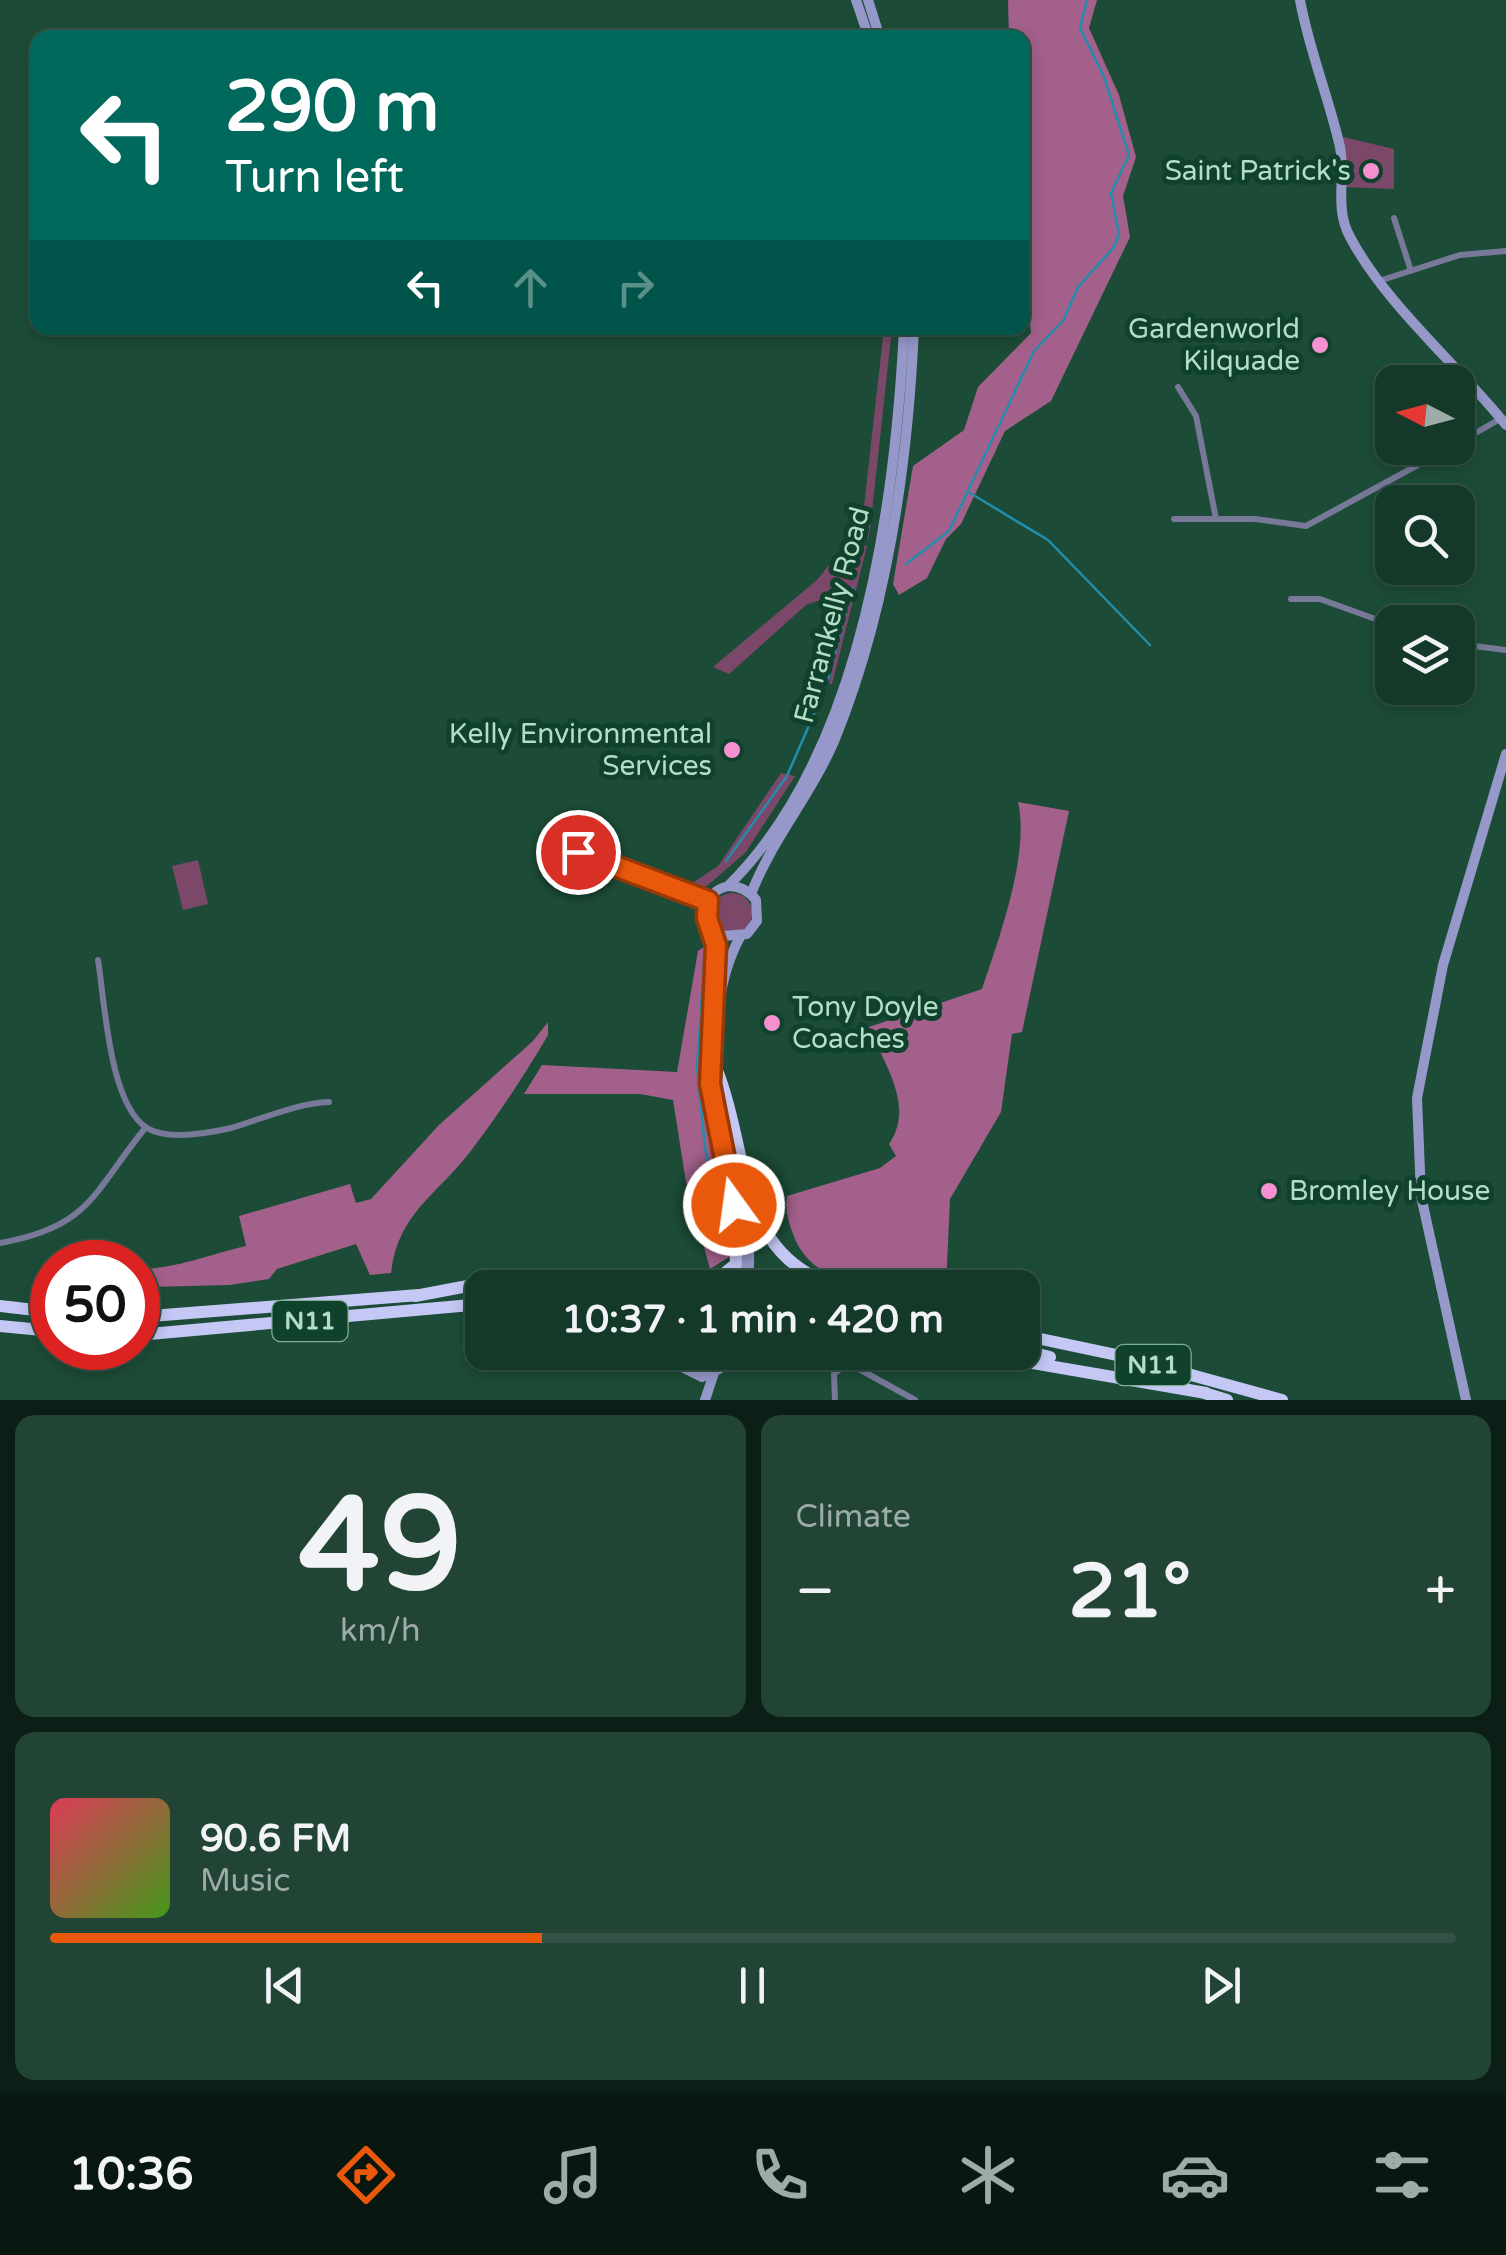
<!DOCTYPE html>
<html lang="en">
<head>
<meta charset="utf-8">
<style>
	body { margin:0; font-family:"Varela Round",sans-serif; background:#224435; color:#f1f3f6; height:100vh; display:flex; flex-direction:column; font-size:38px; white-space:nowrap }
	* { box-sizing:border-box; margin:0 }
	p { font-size:32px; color:#9daca8 }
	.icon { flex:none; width:55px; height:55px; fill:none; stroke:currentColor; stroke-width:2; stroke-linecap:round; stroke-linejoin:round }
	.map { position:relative; height:1400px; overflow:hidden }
	.side { display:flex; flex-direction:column; gap:15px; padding:15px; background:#0c1f17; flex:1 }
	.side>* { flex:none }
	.top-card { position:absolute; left:30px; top:30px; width:1000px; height:305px; border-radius:20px; box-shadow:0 5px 15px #0003,0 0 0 2px #345346; background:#00695c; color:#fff; overflow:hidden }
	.needle { width:65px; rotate:276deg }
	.controls { position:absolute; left:1375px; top:365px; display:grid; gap:20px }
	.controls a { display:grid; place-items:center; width:100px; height:100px; border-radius:20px; background:#153929; box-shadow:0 5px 15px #0003,0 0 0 2px #345346; font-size:50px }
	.speed { position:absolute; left:30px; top:1240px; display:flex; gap:20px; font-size:50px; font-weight:700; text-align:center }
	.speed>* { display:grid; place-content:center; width:130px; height:130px; border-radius:50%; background:#153929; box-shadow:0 5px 15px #0003,0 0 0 2px #345346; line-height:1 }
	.speed .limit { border:15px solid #d22; background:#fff; color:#111 }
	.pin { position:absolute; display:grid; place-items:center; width:85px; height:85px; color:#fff; margin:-42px; border:5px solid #fff; border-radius:50%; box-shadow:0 2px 10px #0007 }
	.me { position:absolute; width:110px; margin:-55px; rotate:346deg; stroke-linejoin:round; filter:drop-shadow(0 0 8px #0008) }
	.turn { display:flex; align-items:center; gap:35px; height:210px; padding:0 30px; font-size:45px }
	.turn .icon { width:130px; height:130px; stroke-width:2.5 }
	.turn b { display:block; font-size:70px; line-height:85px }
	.lanes { display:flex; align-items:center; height:95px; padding:0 30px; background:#0003; justify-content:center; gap:50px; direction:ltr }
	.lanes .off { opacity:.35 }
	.big { font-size:75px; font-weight:700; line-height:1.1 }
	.side .widget { flex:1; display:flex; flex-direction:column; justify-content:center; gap:15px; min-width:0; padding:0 35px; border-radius:20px; background:#224435 }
	.side .dial { align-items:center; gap:0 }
	.dial b { font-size:130px; line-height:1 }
	.song { display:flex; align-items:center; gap:30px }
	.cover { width:120px; height:120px; border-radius:15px; background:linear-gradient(135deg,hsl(350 70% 55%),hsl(100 70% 35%)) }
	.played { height:10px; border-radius:5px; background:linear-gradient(90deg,#ea580c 35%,#345346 35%) }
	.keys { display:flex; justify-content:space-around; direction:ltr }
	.heat { display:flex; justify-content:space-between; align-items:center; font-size:55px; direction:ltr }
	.side .tiles { flex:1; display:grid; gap:15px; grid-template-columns:1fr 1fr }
	.widget:last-child { grid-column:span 2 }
	.trip { position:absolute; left:465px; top:1270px; width:575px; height:100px; border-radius:20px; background:#153929; box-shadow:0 5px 15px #0003,0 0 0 2px #345346; font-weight:700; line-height:100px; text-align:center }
	.dock { display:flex; height:160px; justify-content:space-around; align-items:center; background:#081710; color:#9daca8 }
	.dock .icon { width:70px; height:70px }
	.dock .selected { color:#ea580c }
	.dock b { font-size:45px; color:#f1f3f6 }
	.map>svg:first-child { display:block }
</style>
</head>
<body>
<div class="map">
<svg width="1506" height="1400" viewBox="0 0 1506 1400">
	<rect width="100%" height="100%" fill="#1c4c37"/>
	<path fill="#7c4869" d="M1339 136 1394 149V189L1345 187Z
		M884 328H892L870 530 868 539H850L864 506Z
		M846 544 867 546 832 684H829L849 590 806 605 729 674 713 667 817 580Z
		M781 773 795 776 746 852 707 886H688L718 866Z
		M198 860 208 904 183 910 172 866Z
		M712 913a20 20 0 1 1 40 0a20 20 0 1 1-40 0Z"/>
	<path fill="#a2608a" d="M1008 0H1097L1089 28 1119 95 1136 157 1123 196 1130 237 1051 401 1005 431 961 524 946 539 927 578 899 595 893 584 913 466 964 430 978 387 1031 333 1022 237V38L1009 37Z
		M1018 802 1069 811 1022 1032 1012 1034 1001 1112 950 1199 946 1287C892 1287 815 1295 793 1234 788 1221 785 1209 787 1196L880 1168 896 1156 889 1144C915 1106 885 1066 869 1027L982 989C999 938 1030 854 1018 802Z
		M708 944 702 1070 732 1255 710 1269 686 1182 673 1100 640 1094H524L542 1065 677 1072 698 951Z
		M548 1022V1035C525 1075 498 1115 470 1152 437 1195 398 1213 391 1273L370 1275 356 1244 277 1269 269 1279 230 1285 149 1287 142 1269C178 1268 211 1254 246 1246L239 1216 350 1184 356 1203 371 1199 439 1125 533 1041Z"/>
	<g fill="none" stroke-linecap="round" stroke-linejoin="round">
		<path stroke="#228dac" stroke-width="2.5" d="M970 493 1048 540 1150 645
			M906 564 949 531 1034 351 1063 321 1078 287 1114 247 1119 234 1111 193 1129 155 1104 77 1080 28 1087 0
			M828 680 852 588
			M726 861 787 776 824 691
			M705 949 697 1067 705 1148 723 1224"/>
		<path stroke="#787999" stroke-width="6" d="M1394 218 1411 271
			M1382 280 1460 255 1506 251
			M1178 387 1196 416 1216 519
			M1458 443 1500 419
			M1174 519H1255L1306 526 1449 448
			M1291 599H1320L1392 625
			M1458 644 1506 650
			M578 853 709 901
			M98 960C105 1003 109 1104 147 1128 168 1141 209 1133 231 1128 262 1119 297 1103 329 1102
			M0 1243C91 1227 93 1192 146 1127
			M835 1400 834 1374 848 1363 915 1400"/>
		<path stroke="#9698c9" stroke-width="10" d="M856 0 869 38
			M868 0 880 38
			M1300 0C1309 50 1329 98 1340 147 1346 178 1334 208 1350 237 1386 305 1458 365 1506 425
			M728 886C861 755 895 507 904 328
			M751 894C772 839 812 794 835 739 887 611 908 465 914 328
			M710 925 723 936 747 934 757 921 756 900C743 882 715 880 708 905 703 920 716 934 716 950 718 1004 706 1058 713 1113 716 1146 727 1179 735 1211
			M740 937C701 1009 719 1106 735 1181 743 1216 756 1251 745 1288
			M736 1288 742 1268 740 1233
			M678 1352 682 1367 702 1377 719 1369 725 1352
			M705 1400 714 1373
			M1466 1400 1421 1196 1417 1098 1443 965 1506 754"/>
		<path stroke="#c5c8f5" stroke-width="12" d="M718 1073C750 1154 735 1260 844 1288
			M593 1288H627
			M415 1296 473 1285 575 1279 716 1280 736 1264 734 1205
			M0 1306 52 1312
			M138 1317 419 1295
			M0 1326 52 1331
			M138 1335 482 1304
			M1022 1335 1126 1357 1282 1400
			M1022 1350 1050 1357
			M968 1352 1206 1393
			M725 1356 731 1352
			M1201 1392 1227 1400"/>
	</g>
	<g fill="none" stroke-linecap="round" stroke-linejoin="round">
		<g stroke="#983908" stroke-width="25">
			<path id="route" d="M578 852 708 901 707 918 716 945 710 1084 734 1205"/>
		</g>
		<use href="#route" stroke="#ea580c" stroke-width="18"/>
	</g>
	<g fill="#f690d0" stroke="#0f412d" stroke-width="4">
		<circle cx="1371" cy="171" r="10"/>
		<circle cx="1320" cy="345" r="10"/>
		<circle cx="732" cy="750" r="10"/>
		<circle cx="772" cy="1023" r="10"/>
		<circle cx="1269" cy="1191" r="10"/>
	</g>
	<g text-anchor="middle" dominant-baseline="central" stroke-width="10" stroke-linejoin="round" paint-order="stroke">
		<g fill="#0f412d" stroke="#82ae99" stroke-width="2.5">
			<rect x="272.5" y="1301" width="75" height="40" rx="8"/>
			<rect x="1115.5" y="1345" width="75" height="40" rx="8"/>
		</g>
		<g font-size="25" font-weight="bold" fill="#b3ddc7">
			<text x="310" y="1321">N11</text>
			<text x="1153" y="1365">N11</text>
		</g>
		<g font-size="28" fill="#b3ddc7" stroke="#0f412d" text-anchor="end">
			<text x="1351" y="171">Saint Patrick's</text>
			<text x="1300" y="329">Gardenworld<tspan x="1300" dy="32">Kilquade</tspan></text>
			<text x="712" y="734">Kelly Environmental<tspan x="712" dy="32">Services</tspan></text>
			<text x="792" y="1007" text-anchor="start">Tony Doyle<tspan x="792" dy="32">Coaches</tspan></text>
			<text x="1289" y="1191" text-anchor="start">Bromley House</text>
		</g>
		<g font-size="28" fill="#b3ddc7" stroke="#0f412d">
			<text transform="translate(832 615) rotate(-75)">Farrankelly Road</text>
		</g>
	</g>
</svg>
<div class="controls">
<a><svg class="needle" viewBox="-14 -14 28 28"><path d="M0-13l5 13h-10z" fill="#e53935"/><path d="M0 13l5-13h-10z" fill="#9daca8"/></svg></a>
<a><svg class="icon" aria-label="search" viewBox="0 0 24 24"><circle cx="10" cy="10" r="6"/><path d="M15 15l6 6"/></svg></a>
<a><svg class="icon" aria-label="layers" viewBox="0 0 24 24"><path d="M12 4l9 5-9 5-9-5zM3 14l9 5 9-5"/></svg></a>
</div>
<div class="speed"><div class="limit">50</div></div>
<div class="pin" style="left:578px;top:852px;background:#d93025"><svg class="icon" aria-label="arrive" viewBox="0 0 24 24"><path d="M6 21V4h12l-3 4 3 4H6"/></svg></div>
<svg class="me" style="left:734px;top:1205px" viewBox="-20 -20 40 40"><circle r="17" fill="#ea580c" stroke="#fff" stroke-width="3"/><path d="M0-11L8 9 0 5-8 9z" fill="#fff"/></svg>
<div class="trip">10:37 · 1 min · 420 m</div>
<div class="top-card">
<div class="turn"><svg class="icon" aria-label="left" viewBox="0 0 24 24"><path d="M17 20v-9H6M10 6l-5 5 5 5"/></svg><div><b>290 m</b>Turn left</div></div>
<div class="lanes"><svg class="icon" aria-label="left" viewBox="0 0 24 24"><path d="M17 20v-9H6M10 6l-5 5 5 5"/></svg><svg class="icon off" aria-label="ahead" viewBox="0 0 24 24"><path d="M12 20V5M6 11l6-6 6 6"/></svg><svg class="icon off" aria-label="right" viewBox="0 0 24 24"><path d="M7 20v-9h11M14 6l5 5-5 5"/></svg></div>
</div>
</div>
<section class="side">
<div class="tiles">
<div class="widget dial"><b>49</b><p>km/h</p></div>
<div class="widget"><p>Climate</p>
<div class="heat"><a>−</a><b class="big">21°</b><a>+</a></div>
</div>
<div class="widget">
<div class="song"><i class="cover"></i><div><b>90.6 FM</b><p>Music</p></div></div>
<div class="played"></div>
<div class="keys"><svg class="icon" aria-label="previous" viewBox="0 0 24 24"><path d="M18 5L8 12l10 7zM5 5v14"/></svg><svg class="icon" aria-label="pause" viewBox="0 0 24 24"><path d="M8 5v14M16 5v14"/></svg><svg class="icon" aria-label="next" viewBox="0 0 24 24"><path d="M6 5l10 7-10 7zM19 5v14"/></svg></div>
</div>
</div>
</section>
<nav class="dock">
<b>10:36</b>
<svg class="icon selected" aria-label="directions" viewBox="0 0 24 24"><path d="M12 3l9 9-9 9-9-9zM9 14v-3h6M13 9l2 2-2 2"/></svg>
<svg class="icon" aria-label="music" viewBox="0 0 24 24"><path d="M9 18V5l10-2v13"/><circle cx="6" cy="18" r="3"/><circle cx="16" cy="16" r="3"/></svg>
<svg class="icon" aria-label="phone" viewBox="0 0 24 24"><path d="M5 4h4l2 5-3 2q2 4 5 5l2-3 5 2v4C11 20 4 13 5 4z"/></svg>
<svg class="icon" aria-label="climate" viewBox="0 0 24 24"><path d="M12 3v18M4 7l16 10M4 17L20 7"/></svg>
<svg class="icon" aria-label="car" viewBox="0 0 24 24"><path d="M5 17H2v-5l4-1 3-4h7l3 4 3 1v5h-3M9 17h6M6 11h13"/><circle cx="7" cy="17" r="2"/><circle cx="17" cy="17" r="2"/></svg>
<svg class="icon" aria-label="filters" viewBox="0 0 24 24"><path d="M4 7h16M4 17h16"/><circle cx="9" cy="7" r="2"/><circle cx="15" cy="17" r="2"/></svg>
</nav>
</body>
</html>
